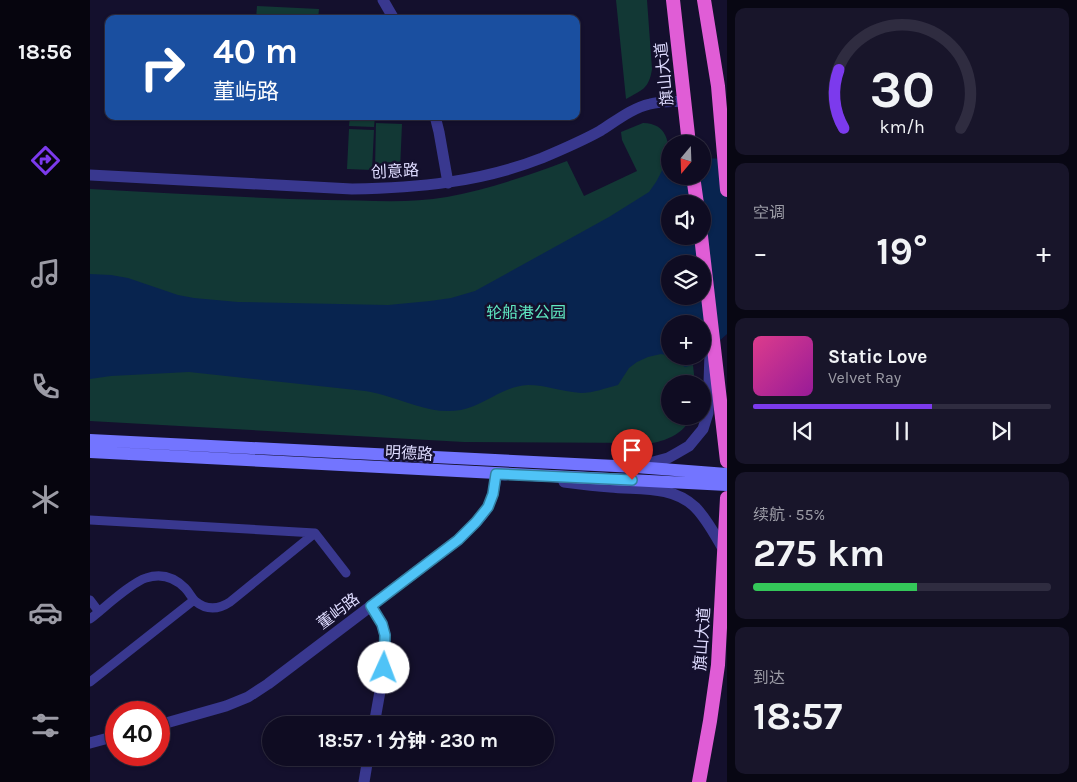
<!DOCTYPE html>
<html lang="zh">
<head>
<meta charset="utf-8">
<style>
	body { margin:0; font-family:Karla,"Noto Sans SC",sans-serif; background:#18152a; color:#f1f3f6; height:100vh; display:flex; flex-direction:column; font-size:19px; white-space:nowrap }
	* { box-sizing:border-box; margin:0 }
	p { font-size:16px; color:#9b9ba5 }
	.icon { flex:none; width:28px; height:28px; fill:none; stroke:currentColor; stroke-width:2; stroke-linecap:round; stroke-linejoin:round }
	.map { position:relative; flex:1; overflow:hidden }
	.drawer { display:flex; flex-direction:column; gap:8px; padding:8px; background:#080713; width:350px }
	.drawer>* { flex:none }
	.hud { position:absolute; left:15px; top:15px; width:475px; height:105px; border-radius:10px; box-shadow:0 1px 4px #0004,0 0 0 1px #2f2c40; background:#1a4fa0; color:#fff; overflow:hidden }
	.needle { width:32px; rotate:199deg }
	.controls { position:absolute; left:571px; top:135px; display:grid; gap:10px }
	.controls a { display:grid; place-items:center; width:50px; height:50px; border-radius:50%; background:#0f0c22; box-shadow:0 1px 4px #0004,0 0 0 1px #2f2c40; font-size:25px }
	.speed { position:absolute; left:15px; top:701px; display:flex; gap:10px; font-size:25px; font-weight:700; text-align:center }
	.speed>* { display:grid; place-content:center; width:65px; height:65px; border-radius:50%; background:#0f0c22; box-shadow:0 1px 4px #0004,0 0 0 1px #2f2c40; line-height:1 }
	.speed .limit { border:8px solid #d22; background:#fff; color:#111 }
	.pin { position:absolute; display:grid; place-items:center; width:42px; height:42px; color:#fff; margin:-51px -21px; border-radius:50% 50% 50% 0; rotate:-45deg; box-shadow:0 0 5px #0007 }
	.pin .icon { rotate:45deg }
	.me { position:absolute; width:55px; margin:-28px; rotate:2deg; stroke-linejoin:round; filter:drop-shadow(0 0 4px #0008) }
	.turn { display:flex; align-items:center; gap:18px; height:105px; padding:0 25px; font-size:22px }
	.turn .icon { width:65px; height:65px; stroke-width:2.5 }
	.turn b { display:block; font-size:35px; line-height:42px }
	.big { font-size:38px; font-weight:700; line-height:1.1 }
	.drawer .card { flex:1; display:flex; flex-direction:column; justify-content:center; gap:8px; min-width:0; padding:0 18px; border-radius:10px; background:#18152a }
	.drawer .dial { align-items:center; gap:0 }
	.dial svg { height:130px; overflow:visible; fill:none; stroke:#2f2c40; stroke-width:7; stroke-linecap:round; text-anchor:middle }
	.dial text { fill:#f1f3f6; stroke:none }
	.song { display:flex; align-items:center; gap:15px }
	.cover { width:60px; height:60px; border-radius:8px; background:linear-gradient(135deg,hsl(330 70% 55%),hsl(300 70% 35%)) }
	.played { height:5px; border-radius:2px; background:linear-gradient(90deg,#7c3aed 60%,#2f2c40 60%) }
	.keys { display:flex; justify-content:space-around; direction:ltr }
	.heat { display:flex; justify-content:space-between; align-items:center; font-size:28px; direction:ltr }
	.charge { height:8px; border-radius:4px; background:linear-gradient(90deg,#34c759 55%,#2f2c40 0) }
	.trip { position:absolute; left:172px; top:716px; width:292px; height:50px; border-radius:25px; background:#0f0c22; box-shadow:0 1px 4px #0004,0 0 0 1px #2f2c40; font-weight:700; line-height:50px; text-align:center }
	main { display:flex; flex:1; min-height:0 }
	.tab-bar { display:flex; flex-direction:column; width:90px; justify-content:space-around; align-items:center; background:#06050e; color:#9b9ba5 }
	.tab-bar .icon { width:35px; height:35px }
	.tab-bar .on { color:#7c3aed }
	.tab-bar b { font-size:22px; color:#f1f3f6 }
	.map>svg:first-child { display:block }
</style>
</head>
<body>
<main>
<nav class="tab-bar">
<b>18:56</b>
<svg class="icon on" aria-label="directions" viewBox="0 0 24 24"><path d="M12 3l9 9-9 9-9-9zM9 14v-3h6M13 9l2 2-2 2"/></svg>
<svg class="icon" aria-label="music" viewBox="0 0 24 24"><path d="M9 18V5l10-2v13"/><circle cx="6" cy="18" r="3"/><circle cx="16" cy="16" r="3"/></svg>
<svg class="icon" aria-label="phone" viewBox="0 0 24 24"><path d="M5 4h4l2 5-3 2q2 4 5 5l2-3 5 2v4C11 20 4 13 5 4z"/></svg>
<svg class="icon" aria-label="climate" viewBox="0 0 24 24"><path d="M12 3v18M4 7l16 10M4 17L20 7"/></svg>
<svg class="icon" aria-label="car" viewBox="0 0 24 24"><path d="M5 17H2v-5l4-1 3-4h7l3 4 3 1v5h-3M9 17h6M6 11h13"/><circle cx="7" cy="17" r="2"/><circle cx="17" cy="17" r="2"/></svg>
<svg class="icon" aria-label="filters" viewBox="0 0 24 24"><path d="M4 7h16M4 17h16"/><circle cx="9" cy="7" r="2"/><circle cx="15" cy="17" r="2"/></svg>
</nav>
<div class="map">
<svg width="637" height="782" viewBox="0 0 637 782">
	<rect width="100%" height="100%" fill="#14102d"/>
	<path fill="#123835" d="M526 0H557L562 69C559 89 552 90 536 99Z
		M167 6 229 9 228 19H166Z
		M260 116H285L284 127 259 126Z
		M286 123 312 124 310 170 285 169Z
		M553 123C578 124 578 141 580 161V356H602L605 384H580V416H602C594 433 579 440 562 443L374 442 0 421V189C79 193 157 198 236 200 276 200 317 204 357 197 398 189 438 176 477 161L494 196 547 171 532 140 531 132Z
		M259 129 284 130 282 170 257 169Z"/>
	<path fill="#08244f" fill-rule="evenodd" d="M579 152H580V176H612L613 158 637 159V334L603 365 595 367 583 357 581 356H612V324H580V356L571 354 558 357 547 362 539 368 528 385C516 388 503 393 491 393 473 392 456 385 438 385 413 386 395 405 371 410 343 415 319 402 293 395 287 393 281 392 275 391L99 372 21 376 0 379V274L21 275 38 278 88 295 104 298 148 302 298 305 340 301 361 298 385 291 519 217 559 192 566 182 574 167ZM580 204H612V236H580ZM580 264H612V296H580Z"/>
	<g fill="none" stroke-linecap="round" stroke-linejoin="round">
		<path stroke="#39388f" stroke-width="9" d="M0 520 225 533 256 573
			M0 600 9 612
			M0 619C13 609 42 582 56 578 71 573 84 577 95 588 99 592 101 597 105 601 116 610 128 610 140 602L225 533
			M0 682 104 600"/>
		<path stroke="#39388f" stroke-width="11" d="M293 0 304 19
			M345 116 349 132 358 183
			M0 175 262 189C327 188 391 182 452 158 471 150 492 141 510 131 526 121 542 108 560 104 571 101 583 102 594 101
			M548 466 578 458 587 453 599 446 613 429 618 413 620 353
			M474 482C489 484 504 486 520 487 549 490 582 485 605 507 618 520 626 537 635 552
			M281 606 292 624 295 635 294 669 284 725
			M69 725 136 706 158 697 178 684 368 540C382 526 399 513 403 493 405 487 405 480 406 474L415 475
			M0 743 26 736
			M274 782 278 758"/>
		<path stroke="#7375ff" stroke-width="12" d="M0 440 546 467 637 474
			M0 452 637 485"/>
		<path stroke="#e05dd6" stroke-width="14" d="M583 0 599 144
			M614 0 628 86 637 190
			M603 176 607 204
			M611 236 637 461
			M609 782 620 721 628 665 637 498"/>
	</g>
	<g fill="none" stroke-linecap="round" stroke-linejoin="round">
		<g stroke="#337fa1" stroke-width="12">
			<path id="route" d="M294 668 295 635 292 624 281 606 368 540 386 522 398 507 403 494 406 474 542 480"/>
		</g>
		<use href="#route" stroke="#4fc3f7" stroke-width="9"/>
	</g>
	<g text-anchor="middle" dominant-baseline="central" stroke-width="5" stroke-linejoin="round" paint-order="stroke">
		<g font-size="16" fill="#dfdcff" stroke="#14102d">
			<text transform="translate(574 74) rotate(-96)">旗山大道</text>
			<text transform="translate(305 171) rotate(-3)">创意路</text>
			<text transform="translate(319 453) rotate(3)">明德路</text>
			<text transform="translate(248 611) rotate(-37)">董屿路</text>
			<text transform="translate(612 639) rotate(-86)">旗山大道</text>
		</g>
		<g font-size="16" fill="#5fe8c1" stroke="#14102d">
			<text x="436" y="312">轮船港公园</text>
		</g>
	</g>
</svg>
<div class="controls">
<a><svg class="needle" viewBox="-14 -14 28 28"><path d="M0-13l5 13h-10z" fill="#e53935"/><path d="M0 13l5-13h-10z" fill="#9b9ba5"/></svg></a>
<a><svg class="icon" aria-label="sound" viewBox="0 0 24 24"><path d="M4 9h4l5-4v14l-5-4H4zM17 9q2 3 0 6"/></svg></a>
<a><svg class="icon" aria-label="layers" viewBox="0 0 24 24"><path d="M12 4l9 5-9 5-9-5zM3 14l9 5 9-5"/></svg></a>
<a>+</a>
<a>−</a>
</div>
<div class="speed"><div class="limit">40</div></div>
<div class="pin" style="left:542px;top:480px;background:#d93025"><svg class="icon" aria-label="arrive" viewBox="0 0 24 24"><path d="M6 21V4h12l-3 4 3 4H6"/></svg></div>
<svg class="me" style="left:294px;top:668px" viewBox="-20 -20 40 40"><circle r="19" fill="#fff"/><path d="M0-13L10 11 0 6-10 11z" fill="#4fc3f7"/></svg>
<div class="trip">18:57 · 1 分钟 · 230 m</div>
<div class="hud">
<div class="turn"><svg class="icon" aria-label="right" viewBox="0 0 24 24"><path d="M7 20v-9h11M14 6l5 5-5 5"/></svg><div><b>40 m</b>董屿路</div></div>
</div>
</div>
<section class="drawer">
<div class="card dial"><svg viewBox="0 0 100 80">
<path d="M14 69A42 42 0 1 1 86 69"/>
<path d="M14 69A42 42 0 0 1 11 33" stroke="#7c3aed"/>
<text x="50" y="56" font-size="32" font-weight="700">30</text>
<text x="50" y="72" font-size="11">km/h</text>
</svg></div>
<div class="card"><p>空调</p>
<div class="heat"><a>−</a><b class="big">19°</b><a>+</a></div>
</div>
<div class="card">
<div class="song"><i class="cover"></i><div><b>Static Love</b><p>Velvet Ray</p></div></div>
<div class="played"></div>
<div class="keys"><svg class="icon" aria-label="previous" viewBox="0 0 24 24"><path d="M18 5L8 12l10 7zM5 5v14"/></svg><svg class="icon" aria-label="pause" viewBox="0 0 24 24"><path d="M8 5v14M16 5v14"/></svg><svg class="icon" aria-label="next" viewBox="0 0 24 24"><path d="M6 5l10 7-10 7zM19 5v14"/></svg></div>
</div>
<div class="card"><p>续航 · 55%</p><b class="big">275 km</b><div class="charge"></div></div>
<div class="card"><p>到达</p><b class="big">18:57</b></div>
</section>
</main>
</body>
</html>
